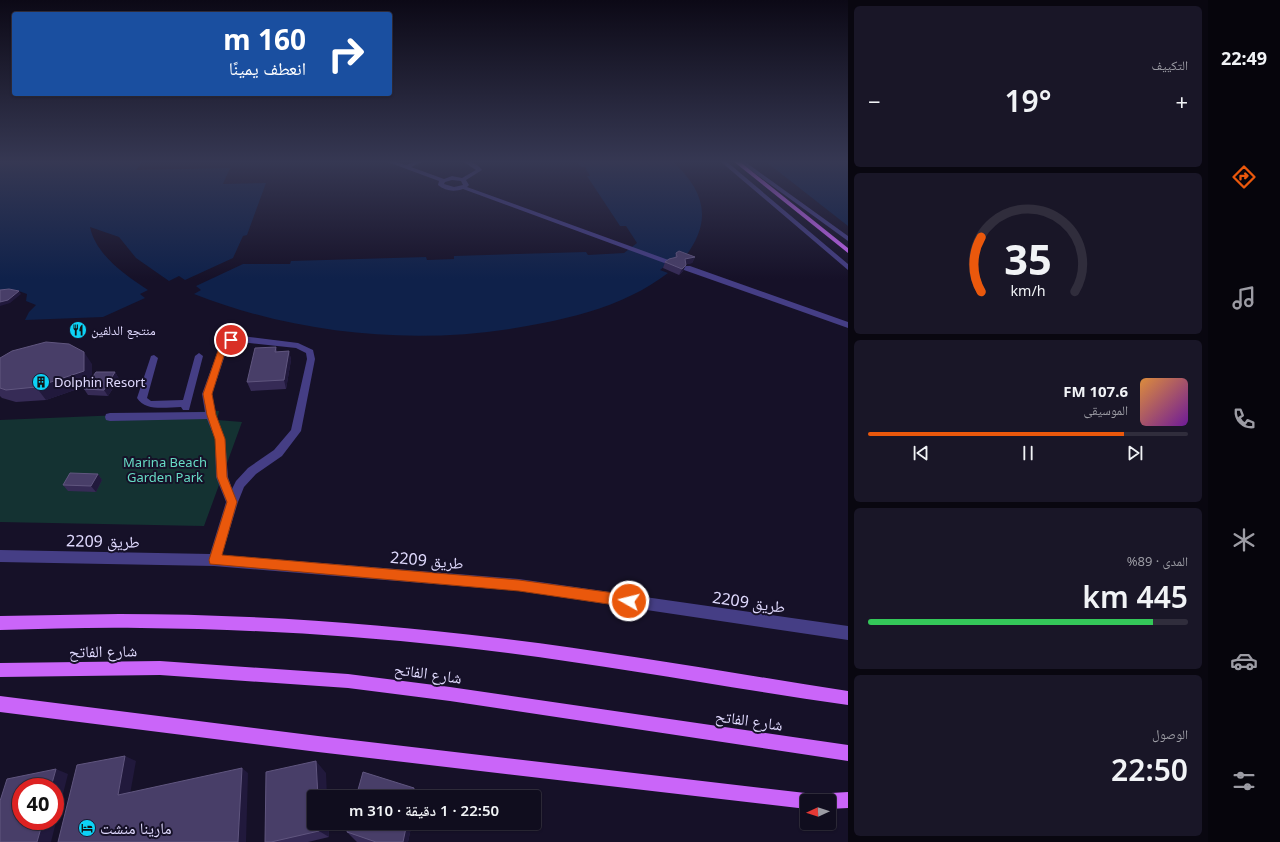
<!DOCTYPE html>
<html lang="ar">
<head>
<meta charset="utf-8">
<style>
	body { margin:0; font-family:"Noto Sans","Noto Naskh Arabic",sans-serif; background:#191627; color:#f1f3f6; direction:rtl; height:100vh; display:flex; flex-direction:column; font-size:15px; white-space:nowrap }
	* { box-sizing:border-box; margin:0 }
	p { font-size:13px; color:#9c9ca4 }
	.icon { flex:none; width:22px; height:22px; fill:none; stroke:currentColor; stroke-width:2; stroke-linecap:round; stroke-linejoin:round }
	.map { position:relative; flex:1; overflow:hidden; direction:ltr }
	.sheet { display:flex; flex-direction:column; gap:6px; padding:6px; background:#090710; width:360px }
	.sheet>* { flex:none }
	.hud { position:absolute; left:12px; top:12px; width:380px; height:84px; border-radius:4px; box-shadow:0 1px 3px #0004,0 0 0 1px #302d3c; direction:rtl; background:#1a4fa0; color:#fff; overflow:hidden }
	.needle { width:26px; rotate:267deg }
	.tools { position:absolute; left:800px; top:794px; display:grid; gap:8px }
	.tools a { display:grid; place-items:center; width:36px; height:36px; border-radius:4px; background:#100d1e; box-shadow:0 1px 3px #0004,0 0 0 1px #302d3c; font-size:20px }
	.speed { position:absolute; left:12px; top:778px; display:flex; gap:8px; font-size:20px; font-weight:700; text-align:center }
	.speed>* { display:grid; place-content:center; width:52px; height:52px; border-radius:50%; background:#100d1e; box-shadow:0 1px 3px #0004,0 0 0 1px #302d3c; line-height:1 }
	.speed .limit { border:6px solid #d22; background:#fff; color:#111 }
	.pin { position:absolute; display:grid; place-items:center; width:34px; height:34px; color:#fff; margin:-17px; border:2px solid #fff; border-radius:50%; box-shadow:0 1px 4px #0007 }
	.me { position:absolute; width:44px; margin:-22px; rotate:278deg; stroke-linejoin:round; filter:drop-shadow(0 0 3px #0008) }
	.turn { display:flex; align-items:center; gap:14px; height:84px; padding:0 20px; font-size:18px }
	.turn .icon { width:52px; height:52px; stroke-width:2.5 }
	.turn b { display:block; font-size:28px; line-height:34px }
	.big { font-size:30px; font-weight:600; line-height:1.1 }
	.sheet .widget { flex:1; display:flex; flex-direction:column; justify-content:center; gap:6px; min-width:0; padding:0 14px; border-radius:6px; background:#191627 }
	.sheet .dial { align-items:center; gap:0 }
	.dial svg { height:104px; overflow:visible; fill:none; stroke:#302d3c; stroke-width:7; stroke-linecap:round; text-anchor:middle }
	.dial text { fill:#f1f3f6; stroke:none }
	.song { display:flex; align-items:center; gap:12px }
	.cover { width:48px; height:48px; border-radius:6px; background:linear-gradient(135deg,hsl(30 70% 55%),hsl(280 70% 35%)) }
	.played { height:4px; border-radius:2px; background:linear-gradient(90deg,#ea580c 80%,#302d3c 80%) }
	.keys { display:flex; justify-content:space-around; direction:ltr }
	.heat { display:flex; justify-content:space-between; align-items:center; font-size:22px; direction:ltr }
	.charge { height:6px; border-radius:3px; background:linear-gradient(90deg,#34c759 89%,#302d3c 0) }
	.trip { position:absolute; left:307px; top:790px; width:234px; height:40px; border-radius:4px; background:#100d1e; box-shadow:0 1px 3px #0004,0 0 0 1px #302d3c; font-weight:600; line-height:40px; text-align:center; direction:rtl }
	main { display:flex; flex:1; min-height:0 }
	.dock { display:flex; flex-direction:column; width:72px; justify-content:space-around; align-items:center; background:#06050c; color:#9c9ca4 }
	.dock .icon { width:28px; height:28px }
	.dock .selected { color:#ea580c }
	.dock b { font-size:18px; color:#f1f3f6 }
	.map>svg:first-child { display:block }
</style>
</head>
<body>
<main>
<nav class="dock">
<b>22:49</b>
<svg class="icon selected" aria-label="directions" viewBox="0 0 24 24"><path d="M12 3l9 9-9 9-9-9zM9 14v-3h6M13 9l2 2-2 2"/></svg>
<svg class="icon" aria-label="music" viewBox="0 0 24 24"><path d="M9 18V5l10-2v13"/><circle cx="6" cy="18" r="3"/><circle cx="16" cy="16" r="3"/></svg>
<svg class="icon" aria-label="phone" viewBox="0 0 24 24"><path d="M5 4h4l2 5-3 2q2 4 5 5l2-3 5 2v4C11 20 4 13 5 4z"/></svg>
<svg class="icon" aria-label="climate" viewBox="0 0 24 24"><path d="M12 3v18M4 7l16 10M4 17L20 7"/></svg>
<svg class="icon" aria-label="car" viewBox="0 0 24 24"><path d="M5 17H2v-5l4-1 3-4h7l3 4 3 1v5h-3M9 17h6M6 11h13"/><circle cx="7" cy="17" r="2"/><circle cx="17" cy="17" r="2"/></svg>
<svg class="icon" aria-label="filters" viewBox="0 0 24 24"><path d="M4 7h16M4 17h16"/><circle cx="9" cy="7" r="2"/><circle cx="15" cy="17" r="2"/></svg>
</nav>
<section class="sheet">
<div class="widget"><p>التكييف</p>
<div class="heat"><a>−</a><b class="big">19°</b><a>+</a></div>
</div>
<div class="widget dial"><svg viewBox="0 0 100 80">
<path d="M14 69A42 42 0 1 1 86 69"/>
<path d="M14 69A42 42 0 0 1 14 27" stroke="#ea580c"/>
<text x="50" y="56" font-size="32" font-weight="700">35</text>
<text x="50" y="72" font-size="11">km/h</text>
</svg></div>
<div class="widget">
<div class="song"><i class="cover"></i><div><b>107.6 FM</b><p>الموسيقى</p></div></div>
<div class="played"></div>
<div class="keys"><svg class="icon" aria-label="previous" viewBox="0 0 24 24"><path d="M18 5L8 12l10 7zM5 5v14"/></svg><svg class="icon" aria-label="pause" viewBox="0 0 24 24"><path d="M8 5v14M16 5v14"/></svg><svg class="icon" aria-label="next" viewBox="0 0 24 24"><path d="M6 5l10 7-10 7zM19 5v14"/></svg></div>
</div>
<div class="widget"><p>المدى · 89%</p><b class="big">445 km</b><div class="charge"></div></div>
<div class="widget"><p>الوصول</p><b class="big">22:50</b></div>
</section>
<div class="map">
<svg width="848" height="842" viewBox="0 0 848 842">
	<rect width="100%" height="100%" fill="#161128"/>
	<path fill="#143232" d="M219 411 217 420 242 422 204 526 0 522V420Z"/>
	<path fill="#0f214a" d="M0 161H143L136 170 230 168 223 184 266 183 247 235 243 236 233 258 185 280 179 276 169 281 136 258 119 237 90 227C96 255 125 275 148 290L140 294 145 298 103 317 25 320 29 312 36 305 26 301 27 294 16 290 0 293Z
		M577 161H672C705 191 713 220 685 257L678 255 660 270 668 273C657 281 645 289 632 295 604 309 573 317 543 323 428 347 304 337 194 294L201 290 196 286 243 264H290L291 261 426 257 427 260 454 259V256L586 252 588 255 624 253 637 243 626 226H620L587 176H590L585 167H581Z
		M765 161H848V226Z"/>
	<g fill="none" stroke-linecap="round" stroke-linejoin="round">
		<path fill="#453e85" fill-rule="evenodd" d="M385 161H393L406 165 417 161H424L411 167 444 179 452 176 462 178 476 170 462 161C471 161 477 163 482 170L466 180 469 185 467 187 674 262 670 264H667L463 189C454 192 445 191 438 185L439 181ZM452 180 461 181 463 185 454 187 444 184 445 182Z
			M720 161H726L848 264V270Z
			M738 161H744L848 236V241Z
			M684 266H690L848 322V328L684 270Z
			M241 336 298 343 313 350 315 359 301 431 282 456 256 474 244 487 238 502 222 555 519 579 848 626V640L519 591 214 566 0 562V550L210 554 226 502 216 477 215 439 207 419 110 421 106 420 105 417 106 414 110 413 205 412 202 394 220 345 228 338ZM233 342H241L296 348 306 353 307 359 291 430 274 450 248 468 236 481 232 489 228 477 225 439 216 415 212 394 228 346Z
			M199 353 203 356 189 410H183L181 407C167 407 146 412 137 398L151 356 154 355 158 358 147 398 151 401 183 400 195 356Z"/>
		<path fill="#ca65f9" fill-rule="evenodd" d="M733 161H739L848 248V253Z
			M119 614C246 614 373 623 498 638 615 652 731 673 848 691V705C715 686 583 660 449 646 347 635 244 629 141 628 94 627 47 629 0 630V616Z
			M160 661 348 674 450 687 848 745V761L450 701 348 688 160 675 0 677V663Z
			M0 696 318 736 814 794 848 792V808L829 809V801H807V809L318 752 0 712Z"/>
	</g>
	<path fill="#362b56" d="M676 253 695 257 692 263 686 264 683 271 679 275 663 268 665 262 675 258Z
		M276 347 277 352 289 351 291 360 286 389 251 391 247 382Z
		M0 358 92 364V377L115 372 119 379 108 396 88 395 84 389 86 386 46 400 16 402 2 398 0 396Z
		M98 474 102 480 96 492 68 491 63 485Z
		M326 773 314 823H328L329 837 308 842H265Z
		M349 823H412L408 842H357L347 832Z"/>
	<path fill="#21193c" d="M695 257 692 263 683 265 685 259Z
		M686 265 683 271 679 275 682 269Z
		M19 291 21 294 10 303 0 306V302Z
		M289 351 291 360 286 389 284 380Z
		M84 352 92 364V384L46 400 36 387Z
		M115 372 119 379 108 396 104 390Z
		M98 474 102 480 96 492 91 486Z
		M125 756 136 761 129 800 118 795Z
		M316 761 326 773 327 797H318Z
		M242 768 248 773 246 842H238Z
		M56 769 68 774 51 842H37L43 821H55V787H51Z
		M414 788 415 797H413Z
		M319 823H328L329 837 319 831Z
		M407 823H412L408 842H403Z"/>
	<path fill="#483e68" stroke="#60567f" d="M679 251 695 257 685 259 686 265 682 269 665 262 669 259 677 257 676 253Z
		M9 289 19 291 8 300 0 302V290Z
		M46 342 69 344 84 352V371L36 387 6 390 0 388V358L12 351Z
		M276 347 275 352 289 351 284 380 247 382 255 348Z
		M96 372H115L104 390 84 389Z
		M70 473 98 474 91 486 63 485Z
		M125 756 118 795 242 768 238 842H58L77 765Z
		M316 761 318 797H314V823H319V831L271 842H265L266 772Z
		M56 769 51 787H21V821H43L37 842H0V801L7 779Z
		M363 772 414 788 413 797H356Z
		M349 823H407L403 842H376L347 832Z"/>
	<linearGradient id="sky" x2="0" y2="1"><stop stop-color="#0c0916"/><stop offset="0.58" stop-color="#363853"/><stop offset="1" stop-color="#363853" stop-opacity="0"/></linearGradient>
	<rect width="848" height="279" fill="url(#sky)"/>
	<path fill="#ea580c" stroke="#983908" d="M231 338 235 340 227 346 212 394 216 415 225 439 227 477 237 502 222 555 519 580 629 595 633 597 635 601 633 605 629 607 519 591 210 564 209 560 227 502 217 477 215 439 207 415 203 394 220 345Z"/>
	<defs>
		<g id="restaurant-disc" transform="scale(0.9)"><circle r="9.5" fill="#0dd2f6" stroke="#161128"/><path d="M-5-6h1v4h1v-4h1v4h1v-4h1v5L-1.5 .5V6h-2V.5L-5-1ZM5-6V6H3V1.5H1.5Q1.5-4 5-6Z" fill="#111"/></g>
		<g id="building-disc" transform="scale(0.9)"><circle r="9.5" fill="#0dd2f6" stroke="#161128"/><path d="M-4-6H4V6H1V3H-1V6H-4ZM-2.5-4.3h1.7v1.8h-1.7ZM.8-4.3h1.7v1.8H.8ZM-2.5-1h1.7V.8h-1.7ZM.8-1h1.7V.8H.8Z" fill="#111"/></g>
		<g id="hotel-disc" transform="scale(0.9)"><circle r="9.5" fill="#0dd2f6" stroke="#161128"/><path d="M-6-4.5h1.5V1H6V5H4.5V3h-9V5H-6ZM-4 0a1.8 1.8 0 1 1 3.6 0ZM.5 0V-2.5h3Q6-2.5 6 0Z" fill="#111"/></g>
	</defs>
	<g fill-rule="evenodd">
		<use href="#restaurant-disc" x="78" y="330"/>
		<use href="#building-disc" x="41" y="382"/>
		<use href="#hotel-disc" x="87" y="828"/>
	</g>
	<g text-anchor="middle" dominant-baseline="central" stroke-width="4" stroke-linejoin="round" paint-order="stroke">
		<g font-size="13" fill="#e0dafe" stroke="#161128" text-anchor="start">
			<text x="91" y="330">منتجع الدلفين</text>
			<text x="54" y="382">Dolphin Resort</text>
		</g>
		<g font-size="13" fill="#67dcc5" stroke="#161128">
			<text x="165" y="462">Marina Beach<tspan x="165" dy="15">Garden Park</tspan></text>
		</g>
		<g font-size="16" fill="#e0dafe" stroke="#161128">
			<text transform="translate(103 541) rotate(1)">طريق 2209</text>
			<text transform="translate(427 560) rotate(5)">طريق 2209</text>
			<text transform="translate(749 602) rotate(8)">طريق 2209</text>
			<text transform="translate(103 651) rotate(-1)">شارع الفاتح</text>
			<text transform="translate(428 673) rotate(8)">شارع الفاتح</text>
			<text transform="translate(749 720) rotate(8)">شارع الفاتح</text>
		</g>
		<g font-size="16" fill="#e0dafe" stroke="#161128" text-anchor="start">
			<text x="100" y="828">مارينا منشت</text>
		</g>
	</g>
</svg>
<div class="tools">
<a><svg class="needle" viewBox="-14 -14 28 28"><path d="M0-13l5 13h-10z" fill="#e53935"/><path d="M0 13l5-13h-10z" fill="#9c9ca4"/></svg></a>
</div>
<div class="speed"><div class="limit">40</div></div>
<div class="pin" style="left:231px;top:340px;background:#d93025"><svg class="icon" aria-label="arrive" viewBox="0 0 24 24"><path d="M6 21V4h12l-3 4 3 4H6"/></svg></div>
<svg class="me" style="left:629px;top:601px" viewBox="-20 -20 40 40"><circle r="17" fill="#ea580c" stroke="#fff" stroke-width="3"/><path d="M0-11L8 9 0 5-8 9z" fill="#fff"/></svg>
<div class="trip">22:50 · 1 دقيقة · 310 m</div>
<div class="hud">
<div class="turn"><svg class="icon" aria-label="right" viewBox="0 0 24 24"><path d="M7 20v-9h11M14 6l5 5-5 5"/></svg><div><b>160 m</b>انعطف يمينًا</div></div>
</div>
</div>
</main>
</body>
</html>
